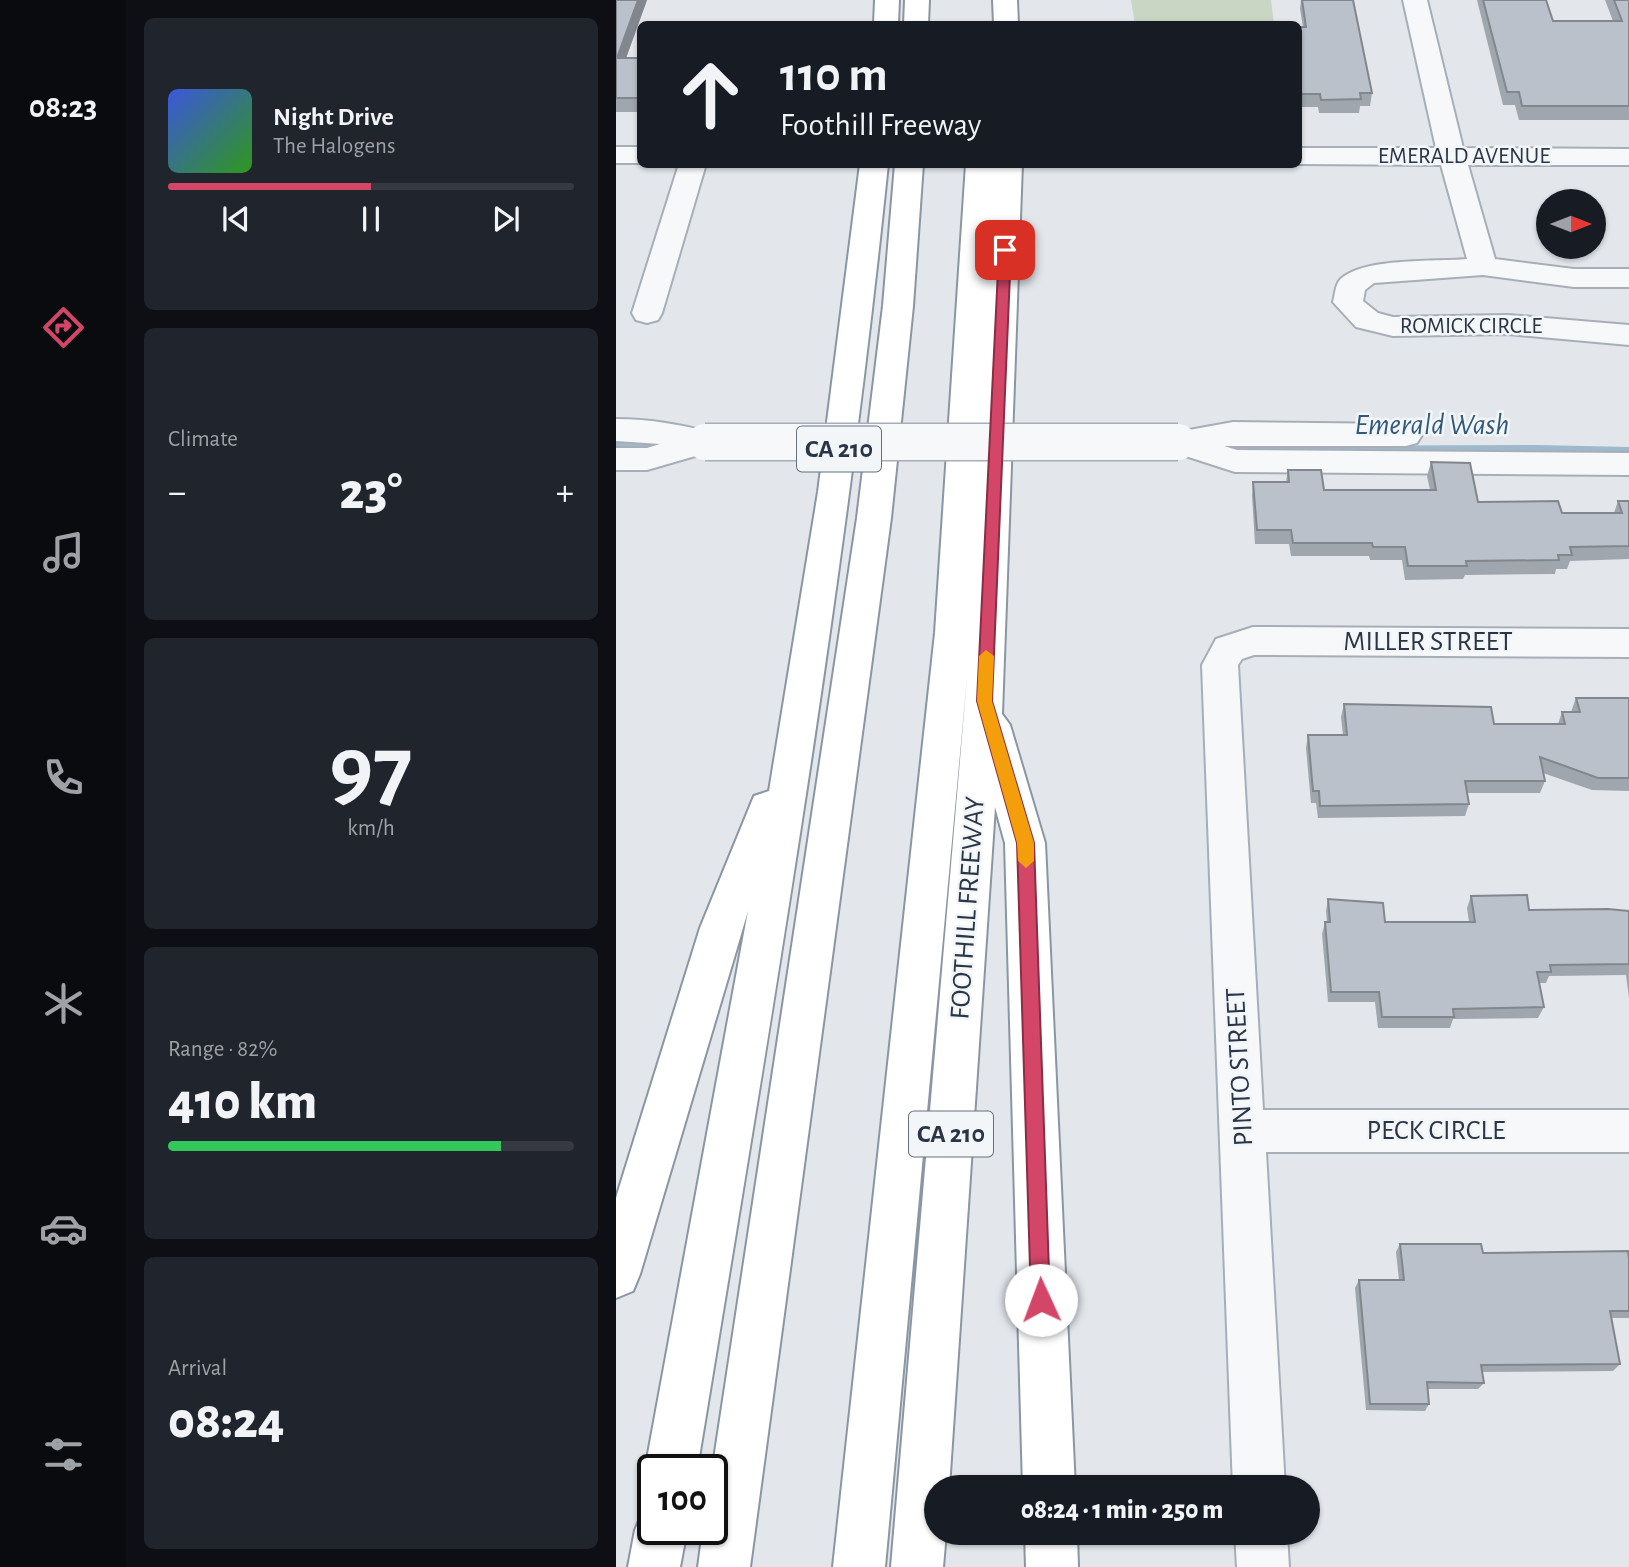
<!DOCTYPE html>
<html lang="en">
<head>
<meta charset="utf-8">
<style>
	body { margin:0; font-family:"Alegreya Sans",sans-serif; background:#20242c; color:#f1f3f6; height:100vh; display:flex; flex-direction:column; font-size:26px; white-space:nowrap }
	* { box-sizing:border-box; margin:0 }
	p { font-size:23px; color:#9ea1a6 }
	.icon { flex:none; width:38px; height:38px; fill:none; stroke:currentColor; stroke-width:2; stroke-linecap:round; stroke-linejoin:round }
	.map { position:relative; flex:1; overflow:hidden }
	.sheet { display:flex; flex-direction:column; gap:18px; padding:18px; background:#0d0f14; width:490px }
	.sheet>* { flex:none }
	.hud { position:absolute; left:21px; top:21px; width:665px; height:147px; border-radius:10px; box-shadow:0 2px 5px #0004; background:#171b24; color:#f1f3f6; overflow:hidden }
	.needle { width:46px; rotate:90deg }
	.buttons { position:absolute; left:920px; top:189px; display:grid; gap:14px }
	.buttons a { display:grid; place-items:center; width:70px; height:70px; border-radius:50%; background:#171b24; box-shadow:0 2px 5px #0004; font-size:35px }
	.speed { position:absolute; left:21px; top:1454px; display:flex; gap:14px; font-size:35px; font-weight:700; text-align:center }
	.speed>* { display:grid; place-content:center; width:91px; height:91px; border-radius:50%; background:#171b24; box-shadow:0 2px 5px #0004; line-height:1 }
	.speed .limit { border:4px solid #111; border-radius:10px; background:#fff; color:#111 }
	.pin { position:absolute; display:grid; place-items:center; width:60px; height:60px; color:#fff; margin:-30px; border-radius:14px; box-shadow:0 4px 10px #0006 }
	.me { position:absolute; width:77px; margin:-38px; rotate:358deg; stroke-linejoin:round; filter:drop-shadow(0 0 5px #0008) }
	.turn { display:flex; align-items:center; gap:24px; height:147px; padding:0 28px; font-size:32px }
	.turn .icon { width:91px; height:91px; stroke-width:2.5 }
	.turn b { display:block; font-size:49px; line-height:60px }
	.big { font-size:52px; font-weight:800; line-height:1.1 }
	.sheet .card { flex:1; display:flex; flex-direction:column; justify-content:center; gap:10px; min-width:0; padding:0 24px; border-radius:10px; background:#20242c }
	.sheet .dial { align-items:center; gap:0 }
	.dial b { font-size:91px; line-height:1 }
	.song { display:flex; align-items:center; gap:21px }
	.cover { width:84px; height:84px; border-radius:10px; background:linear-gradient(135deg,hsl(230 70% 55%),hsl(110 70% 35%)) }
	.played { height:7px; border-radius:4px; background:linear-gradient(90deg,#d34668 50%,#363941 50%) }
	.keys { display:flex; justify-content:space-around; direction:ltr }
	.heat { display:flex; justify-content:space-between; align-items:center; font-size:38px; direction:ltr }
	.charge { height:10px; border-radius:5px; background:linear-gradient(90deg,#34c759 82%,#363941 0) }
	.trip { position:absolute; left:308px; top:1475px; width:396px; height:70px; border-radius:35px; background:#171b24; box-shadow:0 2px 5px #0004; font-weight:800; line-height:70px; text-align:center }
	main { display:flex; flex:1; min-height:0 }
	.tab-bar { display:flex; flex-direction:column; width:126px; justify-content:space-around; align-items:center; background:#090b0e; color:#9ea1a6 }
	.tab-bar .icon { width:49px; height:49px }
	.tab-bar .current { color:#d34668 }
	.tab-bar b { font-size:32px; color:#f1f3f6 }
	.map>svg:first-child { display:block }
</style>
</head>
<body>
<main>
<nav class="tab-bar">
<b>08:23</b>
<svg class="icon current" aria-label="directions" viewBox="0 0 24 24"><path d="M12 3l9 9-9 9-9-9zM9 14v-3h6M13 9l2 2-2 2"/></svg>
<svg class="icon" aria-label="music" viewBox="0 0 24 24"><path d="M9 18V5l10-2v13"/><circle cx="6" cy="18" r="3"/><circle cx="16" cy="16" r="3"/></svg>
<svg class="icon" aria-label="phone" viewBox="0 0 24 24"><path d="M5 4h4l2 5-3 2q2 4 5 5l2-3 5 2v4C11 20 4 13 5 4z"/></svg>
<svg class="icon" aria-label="climate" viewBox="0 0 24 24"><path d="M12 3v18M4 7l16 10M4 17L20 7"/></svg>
<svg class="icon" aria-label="car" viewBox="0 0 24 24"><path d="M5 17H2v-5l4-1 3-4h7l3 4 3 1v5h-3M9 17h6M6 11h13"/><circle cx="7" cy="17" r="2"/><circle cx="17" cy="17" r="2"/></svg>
<svg class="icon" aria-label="filters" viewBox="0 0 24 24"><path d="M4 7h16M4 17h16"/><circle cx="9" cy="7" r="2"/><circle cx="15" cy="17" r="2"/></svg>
</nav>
<section class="sheet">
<div class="card">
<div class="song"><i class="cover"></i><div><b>Night Drive</b><p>The Halogens</p></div></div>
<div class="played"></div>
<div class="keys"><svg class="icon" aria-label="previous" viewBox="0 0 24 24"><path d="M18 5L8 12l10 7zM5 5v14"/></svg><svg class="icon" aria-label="pause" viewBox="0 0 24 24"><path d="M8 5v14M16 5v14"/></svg><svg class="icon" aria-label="next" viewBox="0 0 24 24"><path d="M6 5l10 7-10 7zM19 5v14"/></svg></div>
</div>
<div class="card"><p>Climate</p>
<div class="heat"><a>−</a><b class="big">23°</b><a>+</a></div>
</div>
<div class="card dial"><b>97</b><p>km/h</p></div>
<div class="card"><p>Range · 82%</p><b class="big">410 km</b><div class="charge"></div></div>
<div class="card"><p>Arrival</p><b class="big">08:24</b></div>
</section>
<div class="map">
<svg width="1013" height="1567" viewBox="0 0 1013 1567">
	<rect width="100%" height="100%" fill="#e3e7ec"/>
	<path fill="#cad6c4" d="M515 0H655L658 24H519Z"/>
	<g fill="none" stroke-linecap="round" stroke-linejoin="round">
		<path fill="#9eb8cc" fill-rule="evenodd" d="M0 443H32L36 446 32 449H0Z
			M921 445 1013 447V453L921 451 620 452 616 449 620 446Z"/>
		<g stroke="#a8aeb7" stroke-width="4">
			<path id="minor" d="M787 0H811L847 148 1013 149V165H852L879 259 958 269H1013V287H958L867 275 758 283 749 290 747 301 762 313 777 317 892 315 1013 325V345L892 334 777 336 740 327 717 302C719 295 719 287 723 281 744 257 818 262 851 259L825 165 682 164V148H820Z
				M0 147H24V163H0Z
				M63 164H90L46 313 42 320 31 323 20 320 16 313Z
				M0 419C34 419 68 425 100 434L105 442 100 450 31 470H0V448H31L44 444 0 441Z
				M617 422 790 424 801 427 806 435 801 443 790 446H608L621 450 1013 453V475L619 472 551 450 546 442 551 434Z
				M637 627 1013 629V657L638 655 626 659 622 665 647 1110H1013V1152H650L669 1488H617L586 665 600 639Z
				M619 1533H671L673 1567H621Z"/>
		</g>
		<g stroke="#8a96a3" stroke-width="4">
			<path id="highway" d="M259 0H283L282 24H258Z
				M289 0H313L312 24H288Z
				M377 0H401L402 24H378Z
				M244 164H272C227 603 152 1036 81 1470H37V1488L29 1470 132 911 24 1274 17 1291 0 1298V1198L84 928 138 796 153 791 202 492Z
				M279 164H307L297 306 275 518 134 1567H82L87 1530H96V1472L241 518 267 306Z
				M350 164H378L376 216 378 164H406L386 714 394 725 429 843 459 1488H407L389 843 379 807 333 1488H320V1533H330L327 1567H275L351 678 269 1567H217L319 633Z
				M37 1507V1530H71L64 1567H12L19 1530 27 1512Z
				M409 1533H461L462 1567H410Z"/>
		</g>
		<use href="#minor" fill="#f6f8fa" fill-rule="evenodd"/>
		<use href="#highway" fill="#fff" fill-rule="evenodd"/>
		<g stroke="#a8aeb7" stroke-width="39" stroke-linecap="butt">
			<path id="minor-bridge" d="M89 442H562"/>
		</g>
		<use href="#minor-bridge" stroke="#f6f8fa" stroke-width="36"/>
	</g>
	<path fill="#a0a6ae" d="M0 0H31L10 58H24V112H0Z
		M685 0H737L756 93 754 106H744L743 113H703L702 107H682V27H687L684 9Z
		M861 0H930L937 21H997L989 0H1013V120H903L899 105H887Z
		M815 462 862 502 946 513H998L1002 501H1013V559L954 561 951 569H940L939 574 849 575 847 579 789 580 786 560H754L753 556H675L673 544H639L636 496 637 482H670L672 470 708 490H814L811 476Z
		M960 698H1013V791L976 790 927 773 929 781 924 793H851L853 804 849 816 702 818 700 803H695L690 748 692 735H727L725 717 728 704 878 724H942L946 712H955Z
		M855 896 913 910 1013 911V998L1010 975 933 976 930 983H923L928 1007 922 1018 837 1019 834 1028H762L759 1002H712L706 934 709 922H711L710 911 712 899 769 922H853L851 908Z
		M784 1244 867 1253 1013 1259V1318H995L1004 1364 997 1371 866 1372 868 1383 862 1389H812L813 1404 809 1411 750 1410 739 1288 743 1280H783L780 1252Z"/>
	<path fill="#82878d" d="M22 0H31L5 72 1 58Z"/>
	<path fill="#bac1ca" stroke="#82878d" stroke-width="2" d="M0 0H22L1 58H24V98H0Z
		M686 0H737L756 93H744L745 99 705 100 704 94H682V27H690Z
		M867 0H930L937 21H1006L998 0H1013V106H906L903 92H891Z
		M815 462 854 463 862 502 942 501 946 513H1006L1002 501H1013V546L954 547 956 555H942L943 560 850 561 851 566H792L789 547H757L756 543H677L675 530H641L637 482H673L672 470H705L708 490H820Z
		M960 698H1013V778H982L924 757 929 781H849L853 804 704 806 703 791H697L692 735H731L728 704 875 707 878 724H949L946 712H964Z
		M911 895 913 910 992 909 1013 911V964L934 965 935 972H921L928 1007 837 1009 838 1017H766L763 992H715L709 922H714L712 899 767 903 769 922H859L855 896Z
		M784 1244H865L867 1253 1012 1251 1013 1259V1311H994L1004 1364 865 1365 868 1383 811 1382 813 1404H754L743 1280H788Z"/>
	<path fill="#d34668" stroke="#892e44" stroke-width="2" d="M389 246 395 250 376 701 418 843 434 1300 432 1307 425 1309 418 1307 415 1300 401 843 361 701 383 250Z"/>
	<path fill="#f59e0b" d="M370 650 378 656 376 701 418 843V861L410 868 402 861 401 843 361 701 363 656Z"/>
	<g text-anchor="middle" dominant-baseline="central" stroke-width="5" stroke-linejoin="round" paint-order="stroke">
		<g font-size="23" fill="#2a3645" stroke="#f3f6f9">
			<text x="848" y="156">EMERALD AVENUE</text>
			<text x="855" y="326">ROMICK CIRCLE</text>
		</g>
		<g fill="#f3f6f9" stroke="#66707b" stroke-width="2">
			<rect x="181" y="426.5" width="84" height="45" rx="5"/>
			<rect x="293" y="1111.5" width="84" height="45" rx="5"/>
		</g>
		<g font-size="26" font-weight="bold" fill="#2a3645">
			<text x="223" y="449">CA 210</text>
			<text x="335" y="1134">CA 210</text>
		</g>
		<g font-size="28" fill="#2a3645" stroke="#f3f6f9">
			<text x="812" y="642">MILLER STREET</text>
			<text transform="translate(352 908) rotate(-86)">FOOTHILL FREEWAY</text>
			<text transform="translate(624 1067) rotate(-93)">PINTO STREET</text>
			<text x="820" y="1131">PECK CIRCLE</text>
		</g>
		<g font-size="30" font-style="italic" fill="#33597a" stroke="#f3f6f9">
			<text x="816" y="425">Emerald Wash</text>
		</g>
	</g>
</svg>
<div class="buttons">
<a><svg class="needle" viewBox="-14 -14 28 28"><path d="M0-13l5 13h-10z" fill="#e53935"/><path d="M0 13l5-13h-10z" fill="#9ea1a6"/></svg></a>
</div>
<div class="speed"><div class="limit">100</div></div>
<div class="pin" style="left:389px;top:250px;background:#d93025"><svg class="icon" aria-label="arrive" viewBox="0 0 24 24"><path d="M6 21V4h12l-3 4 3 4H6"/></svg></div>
<svg class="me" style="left:425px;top:1300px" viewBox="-20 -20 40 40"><circle r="19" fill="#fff"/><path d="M0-13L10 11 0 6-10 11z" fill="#d34668"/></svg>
<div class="trip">08:24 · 1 min · 250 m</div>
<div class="hud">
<div class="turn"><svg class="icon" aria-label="ahead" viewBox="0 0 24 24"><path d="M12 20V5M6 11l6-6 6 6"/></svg><div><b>110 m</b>Foothill Freeway</div></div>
</div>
</div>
</main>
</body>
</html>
